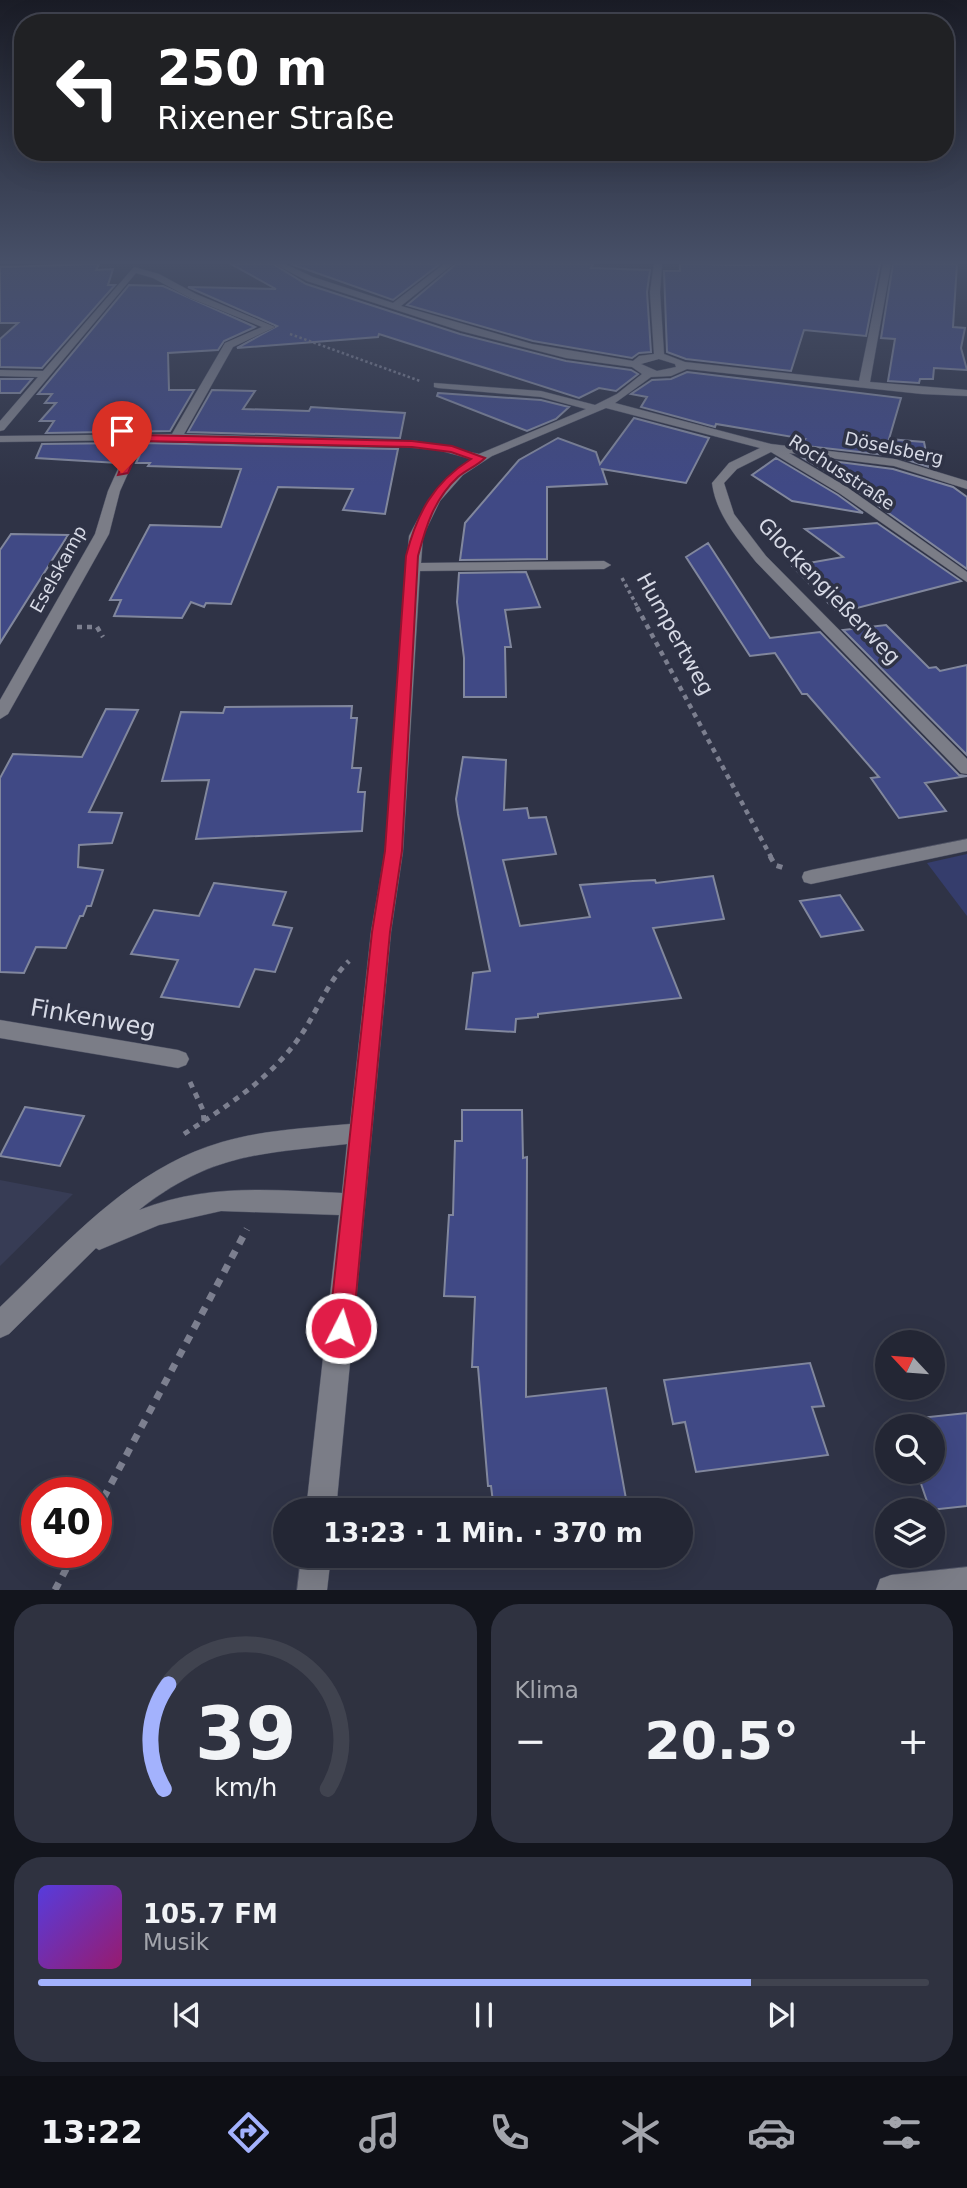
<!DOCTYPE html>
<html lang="de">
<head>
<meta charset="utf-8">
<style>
	body { margin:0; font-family:"DejaVu Sans",sans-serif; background:#2f3240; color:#f1f3f6; height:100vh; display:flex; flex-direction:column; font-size:26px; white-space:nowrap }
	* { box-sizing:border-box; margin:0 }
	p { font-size:23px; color:#a3a5ac }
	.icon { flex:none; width:38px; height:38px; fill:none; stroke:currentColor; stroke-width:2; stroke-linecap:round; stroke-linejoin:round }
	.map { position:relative; height:1590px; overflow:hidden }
	.panel { display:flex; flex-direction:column; gap:14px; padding:14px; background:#13151d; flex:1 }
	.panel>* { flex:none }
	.banner { position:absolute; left:14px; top:14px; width:940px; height:147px; border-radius:28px; box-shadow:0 7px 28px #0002,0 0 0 2px #40434f; background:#202124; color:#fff; overflow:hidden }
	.needle { width:46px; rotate:296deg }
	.fabs { position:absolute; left:875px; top:1330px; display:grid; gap:14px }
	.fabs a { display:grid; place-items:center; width:70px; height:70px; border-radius:50%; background:#232634; box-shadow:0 7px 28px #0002,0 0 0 2px #40434f; font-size:35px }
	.speed { position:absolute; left:21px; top:1477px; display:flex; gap:14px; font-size:35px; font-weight:700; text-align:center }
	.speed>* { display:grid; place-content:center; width:91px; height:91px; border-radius:50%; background:#232634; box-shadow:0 7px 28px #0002,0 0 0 2px #40434f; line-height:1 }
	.speed .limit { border:10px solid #d22; background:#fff; color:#111 }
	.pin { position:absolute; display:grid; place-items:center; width:60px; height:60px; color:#fff; margin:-72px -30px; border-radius:50% 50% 50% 0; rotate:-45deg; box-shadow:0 0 7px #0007 }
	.pin .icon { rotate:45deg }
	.me { position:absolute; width:77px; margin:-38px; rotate:5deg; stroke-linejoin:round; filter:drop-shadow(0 0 5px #0008) }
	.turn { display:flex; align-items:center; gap:24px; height:147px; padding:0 28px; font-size:32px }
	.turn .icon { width:91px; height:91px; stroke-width:2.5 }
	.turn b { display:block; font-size:49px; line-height:60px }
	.big { font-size:52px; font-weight:600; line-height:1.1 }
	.panel .card { flex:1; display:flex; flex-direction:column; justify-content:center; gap:10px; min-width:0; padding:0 24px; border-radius:28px; background:#2f3240 }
	.panel .dial { align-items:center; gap:0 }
	.dial svg { height:182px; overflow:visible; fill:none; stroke:#40434f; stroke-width:7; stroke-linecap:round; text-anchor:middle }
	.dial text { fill:#f1f3f6; stroke:none }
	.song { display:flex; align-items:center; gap:21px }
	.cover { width:84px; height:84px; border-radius:10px; background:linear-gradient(135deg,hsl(250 70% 55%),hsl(320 70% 35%)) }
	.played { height:7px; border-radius:4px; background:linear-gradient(90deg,#a3b2fd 80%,#40434f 80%) }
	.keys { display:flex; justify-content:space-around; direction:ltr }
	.heat { display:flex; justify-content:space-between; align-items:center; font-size:38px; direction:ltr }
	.panel .tiles { flex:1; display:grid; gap:14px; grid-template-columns:1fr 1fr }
	.card:last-child { grid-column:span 2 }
	.trip { position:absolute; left:273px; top:1498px; width:420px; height:70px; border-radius:35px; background:#232634; box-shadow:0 7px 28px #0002,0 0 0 2px #40434f; font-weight:600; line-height:70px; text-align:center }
	.tabs { display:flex; height:112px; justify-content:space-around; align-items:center; background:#0e0f15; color:#a3a5ac }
	.tabs .icon { width:49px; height:49px }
	.tabs .current { color:#a3b2fd }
	.tabs b { font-size:32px; color:#f1f3f6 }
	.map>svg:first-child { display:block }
</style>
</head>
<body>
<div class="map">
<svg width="967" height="1590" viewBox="0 0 967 1590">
	<rect width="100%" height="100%" fill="#2f3346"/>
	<path fill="#373c55" d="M0 1180 73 1194 0 1266Z"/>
	<path fill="#353d6c" d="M967 854V916L927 863Z"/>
	<path fill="#404985" stroke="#81879d" stroke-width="2" d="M99 264 96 270 113 269 108 285H115L42 368 0 367V339L18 323H0V267Z
		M231 264H273L306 284 460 334 566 361 631 370 638 374 616 391 599 388 579 398 379 334 378 337 237 348 277 326 188 287 276 289Z
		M291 264H440L393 300Z
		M456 264H593L591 268 650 270 647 292 651 352 639 353 632 358 533 341 407 305Z
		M680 264 733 265 880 264 866 336 804 330 791 371 686 359 667 352 664 271H680Z
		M893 264H957L953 327 965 328 961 348 967 370 934 368 933 379H920L919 383 888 381 895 339 881 338Z
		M129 285 163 286 255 327 224 341 218 350 168 353 169 390H194L170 431 46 433 54 421H40L56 403H45L52 394H38Z
		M687 372 901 398 889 439 924 442 929 467 895 456 797 445 805 439 716 424 715 427 641 407 647 397 631 394 652 380 671 379Z
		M0 379H32L20 393H0Z
		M212 390 255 391 243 409 309 411 311 407 405 413 400 438 188 432Z
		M438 393 541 400 569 407 556 419 527 431 437 396Z
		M634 418 709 438 686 483 602 469 607 484 547 487V559L460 560 465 523 519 460 558 438 596 452 600 464Z
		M127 443 118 463 36 458 42 444Z
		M145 443 394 449H398L385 514 343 510 353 489 278 487 231 604 206 603 204 607 191 602 182 618 114 616 121 600H110L150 525 221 527 241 469 148 466 150 463H136Z
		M801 457 893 469 953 487 967 497V569L849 485Z
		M776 458 838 495 863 513 792 501 752 475Z
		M877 523 961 581 838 613 792 566 843 557 805 529Z
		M11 534 68 535 0 643V550Z
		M708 543 770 638 820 632 959 775 967 776 925 783 946 811 899 818 871 778 879 777 807 694H802L775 653 750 656 686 557Z
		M526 572 540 607 505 610 511 647H505L506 697H464V658L457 602 459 573Z
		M886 625 929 668 936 667 940 671 967 665V755L843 630Z
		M352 706 351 718H357L352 768H361L358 792H365L362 831 196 839 209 780 162 781 181 712 223 713 225 707Z
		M106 709 138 710 89 812 122 813 112 843 79 845 78 867 103 870 91 906H87L83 916H80L66 948 36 947 24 973 0 972V778L13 754 82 757Z
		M463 757 506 760 504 810 527 808 529 818 546 817 556 854 503 860 520 926 590 917 580 885 633 881 655 880 656 883 713 876 724 919 653 928 681 998 538 1014V1017L516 1019 515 1032 466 1029 473 973 490 971 458 814 456 799Z
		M214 883 286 892 273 925 292 928 275 972 255 969 239 1007 161 997 178 960 131 954 154 910 199 916Z
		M840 895 863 930 821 937 800 901Z
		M25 1107 84 1116 60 1166 0 1156Z
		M462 1110H522L523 1158 527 1157 526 1397 606 1388 628 1510H494L491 1486H488L478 1367H472L475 1297 444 1296 449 1215H453L455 1141H462Z
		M810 1363 824 1406 812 1407 828 1455 696 1472 685 1422 673 1424 664 1380Z
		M967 1413V1506L930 1510 917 1472H933V1426H902L900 1420Z"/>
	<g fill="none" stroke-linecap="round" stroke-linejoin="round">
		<g stroke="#4d5163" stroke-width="1">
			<path id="minor" d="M275 264H285L313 277 393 303 444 264H453L401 306 532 344 633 361 639 356 654 354 650 292 654 264H662L660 292 664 354 685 362 859 381 883 264H891L870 382 967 390V396L922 394 687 369 671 376 651 377 615 403 771 444 895 459 967 481V489L894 466 789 453 847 487 967 572V582L839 493 771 452 737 469 724 483 734 514 766 556 967 759V774L961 773 756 562C737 538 716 514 712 483L729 463 760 448 606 408 492 456 463 475 440 501 423 536 421 563 604 561 611 565 604 569 420 571 403 851 391 932 336 1510H306L339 1215 221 1211 159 1225 99 1250 96 1248 9 1334 0 1338V1307C66 1244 131 1168 222 1142 263 1130 307 1128 350 1124L371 932 385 851 409 536C425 504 441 479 471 459L438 450 394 446 143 440 120 491 109 534 8 714 0 719V700L95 534 108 491 131 440 0 442V436L172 434 225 343 262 327 190 298 153 278 136 273 4 430 0 431V421L38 377 0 376V370L43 371 134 267 159 274 196 294 275 327 233 347 184 434 416 441 479 454 586 409 541 397 438 388 434 387V383L541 391 595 405 617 394 642 374 632 367 566 358 461 331 307 281ZM659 359 675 364 676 367 657 371 641 364ZM347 1144 342 1193C270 1190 208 1183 139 1210 212 1153 260 1154 347 1144Z
				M967 839V851L811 884 804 882 802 877 804 872 811 870Z
				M0 1020 178 1050 186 1053 189 1059 186 1065 178 1068 0 1038Z
				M301 1556H331L327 1590H297Z
				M967 1567V1590H876L880 1579 891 1575Z"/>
		</g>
		<path stroke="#7c7f8f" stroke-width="2.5" stroke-dasharray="2.5 2.5" stroke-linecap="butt" d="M290 334 420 381"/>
		<path stroke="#7c7f8f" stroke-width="3.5" stroke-dasharray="3.5 3.5" stroke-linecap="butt" d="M622 578 638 608"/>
		<path stroke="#7c7f8f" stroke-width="4.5" stroke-dasharray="5 5" stroke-linecap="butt" d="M637 607 771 857
			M77 627H97L103 637"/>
		<path stroke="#7c7f8f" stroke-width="5" stroke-dasharray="6 6" stroke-linecap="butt" d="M770 856 775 865 787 869
			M190 1082 203 1110 204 1121
			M184 1134C224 1108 267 1081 296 1042 316 1016 325 984 349 961"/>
		<path stroke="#7c7f8f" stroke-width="7" stroke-dasharray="8 8" stroke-linecap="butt" d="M96 1512 247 1229
			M55 1590 75 1552"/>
		<use href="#minor" fill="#7b7d87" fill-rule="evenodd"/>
	</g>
	<linearGradient id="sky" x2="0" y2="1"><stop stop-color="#1a1c26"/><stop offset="0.54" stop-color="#475068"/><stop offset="1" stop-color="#475068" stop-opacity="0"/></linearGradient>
	<rect width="967" height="486" fill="url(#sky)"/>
	<path fill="#e11d48" stroke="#92132f" stroke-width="2" d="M138 435 412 441 452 446 485 458C477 466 466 470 458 477 434 499 426 526 418 556L402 851 390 932 353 1328 350 1336 341 1339 333 1336 329 1328 372 932 385 851 406 556C417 513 433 483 471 459L451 452 412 447 142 441 128 473 118 475 132 438Z"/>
	<g text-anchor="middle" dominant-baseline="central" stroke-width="7" stroke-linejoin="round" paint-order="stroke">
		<g font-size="18" fill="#d6d9e5" stroke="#2f3346">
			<text transform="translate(894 448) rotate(12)">Döselsberg</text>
			<text transform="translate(842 472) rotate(33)">Rochusstraße</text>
			<text transform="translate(58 569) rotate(-61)">Eselskamp</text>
		</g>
		<g font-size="21" fill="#d6d9e5" stroke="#2f3346">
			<text transform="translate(829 591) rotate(46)">Glockengießerweg</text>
			<text transform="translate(675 634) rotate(61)">Humpertweg</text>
		</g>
		<g font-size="24" fill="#d6d9e5" stroke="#2f3346">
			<text transform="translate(93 1018) rotate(10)">Finkenweg</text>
		</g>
	</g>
</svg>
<div class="fabs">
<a><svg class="needle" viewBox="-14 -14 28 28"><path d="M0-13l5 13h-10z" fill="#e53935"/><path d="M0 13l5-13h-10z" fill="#a3a5ac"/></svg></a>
<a><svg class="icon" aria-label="search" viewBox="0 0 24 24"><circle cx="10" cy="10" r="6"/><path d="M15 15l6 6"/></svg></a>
<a><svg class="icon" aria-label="layers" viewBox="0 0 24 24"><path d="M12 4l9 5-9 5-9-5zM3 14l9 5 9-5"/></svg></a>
</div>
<div class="speed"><div class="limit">40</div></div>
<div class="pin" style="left:122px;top:473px;background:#d93025"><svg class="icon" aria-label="arrive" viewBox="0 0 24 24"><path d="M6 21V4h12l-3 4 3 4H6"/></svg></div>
<svg class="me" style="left:341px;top:1328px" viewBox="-20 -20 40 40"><circle r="17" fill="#e11d48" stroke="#fff" stroke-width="3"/><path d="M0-11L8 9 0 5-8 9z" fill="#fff"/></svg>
<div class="trip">13:23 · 1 Min. · 370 m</div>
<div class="banner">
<div class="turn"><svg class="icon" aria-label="left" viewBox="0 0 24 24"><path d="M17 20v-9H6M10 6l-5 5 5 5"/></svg><div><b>250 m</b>Rixener Straße</div></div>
</div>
</div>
<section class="panel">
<div class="tiles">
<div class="card dial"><svg viewBox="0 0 100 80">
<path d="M14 69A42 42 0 1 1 86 69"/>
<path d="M14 69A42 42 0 0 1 16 23" stroke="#a3b2fd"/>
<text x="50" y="56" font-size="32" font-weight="700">39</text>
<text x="50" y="72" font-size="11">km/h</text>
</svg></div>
<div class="card"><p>Klima</p>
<div class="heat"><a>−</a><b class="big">20.5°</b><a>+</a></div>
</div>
<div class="card">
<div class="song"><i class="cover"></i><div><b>105.7 FM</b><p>Musik</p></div></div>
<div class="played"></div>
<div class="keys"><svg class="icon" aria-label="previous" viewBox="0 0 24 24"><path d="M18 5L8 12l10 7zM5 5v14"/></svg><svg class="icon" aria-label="pause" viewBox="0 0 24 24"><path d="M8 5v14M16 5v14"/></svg><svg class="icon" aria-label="next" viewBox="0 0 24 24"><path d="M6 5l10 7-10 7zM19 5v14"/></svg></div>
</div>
</div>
</section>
<nav class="tabs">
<b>13:22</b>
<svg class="icon current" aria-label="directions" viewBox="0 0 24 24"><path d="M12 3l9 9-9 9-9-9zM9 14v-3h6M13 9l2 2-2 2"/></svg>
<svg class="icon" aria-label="music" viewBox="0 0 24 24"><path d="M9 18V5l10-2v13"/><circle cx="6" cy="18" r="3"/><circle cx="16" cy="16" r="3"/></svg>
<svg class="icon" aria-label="phone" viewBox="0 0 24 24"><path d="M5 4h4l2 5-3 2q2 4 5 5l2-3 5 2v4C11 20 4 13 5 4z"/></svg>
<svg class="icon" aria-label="climate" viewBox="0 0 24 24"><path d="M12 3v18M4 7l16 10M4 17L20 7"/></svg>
<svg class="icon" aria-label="car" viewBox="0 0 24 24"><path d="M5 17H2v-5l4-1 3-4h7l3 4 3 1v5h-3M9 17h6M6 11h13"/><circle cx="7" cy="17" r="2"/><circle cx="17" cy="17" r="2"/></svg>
<svg class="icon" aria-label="filters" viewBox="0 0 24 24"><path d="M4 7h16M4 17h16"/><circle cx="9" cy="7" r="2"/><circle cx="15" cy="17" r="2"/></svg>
</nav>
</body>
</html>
